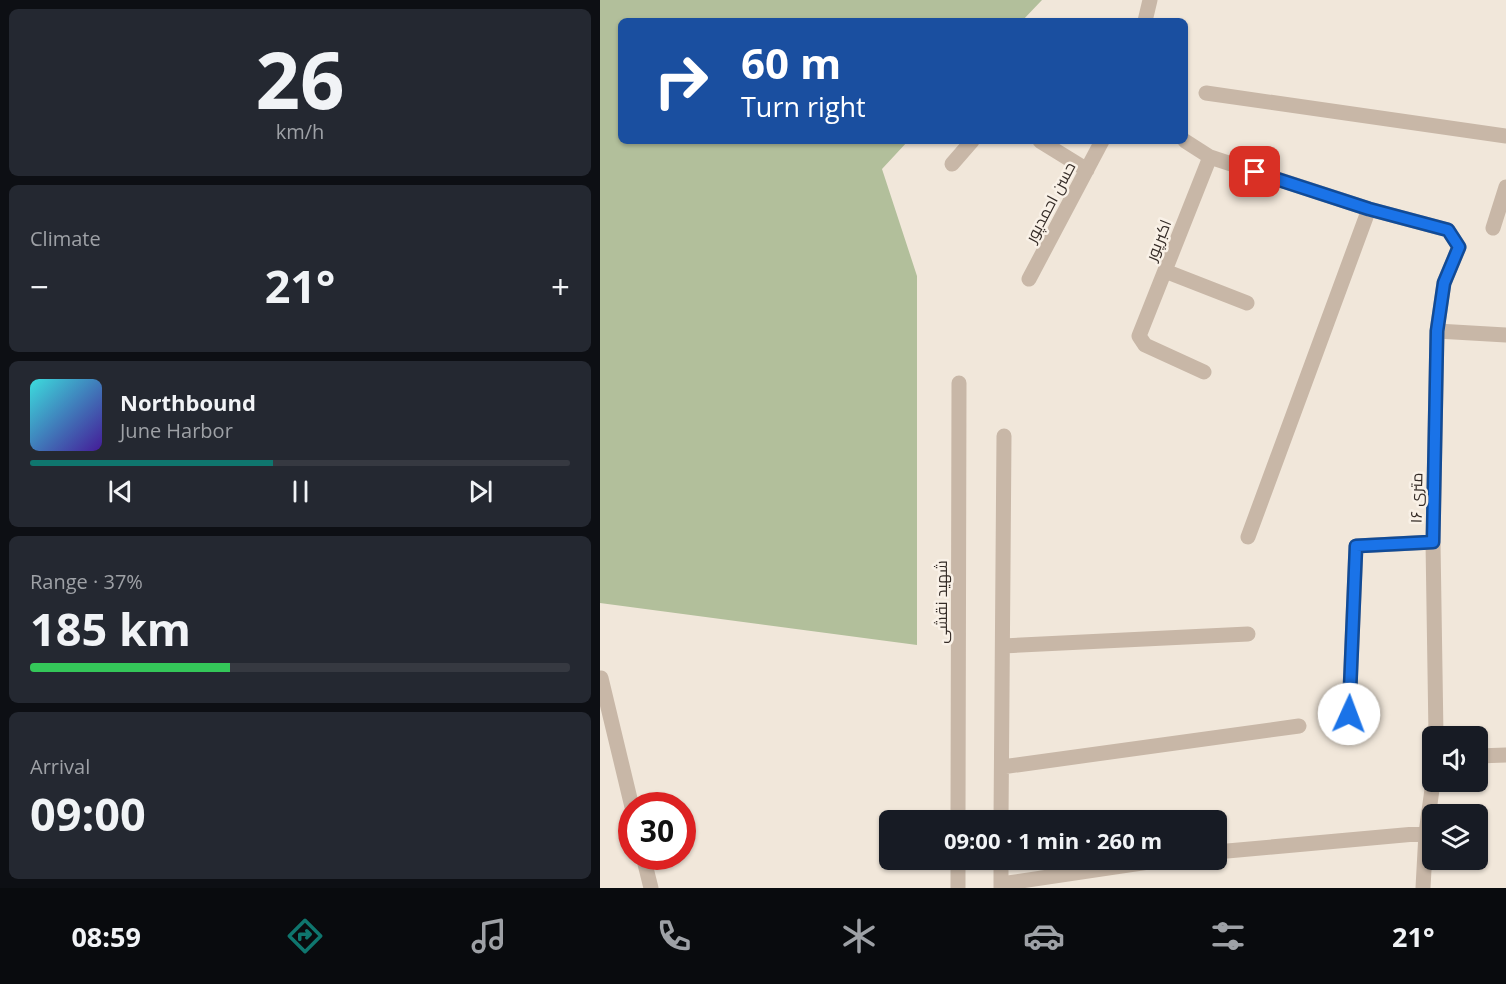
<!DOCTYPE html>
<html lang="en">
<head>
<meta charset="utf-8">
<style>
	body { margin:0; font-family:"Open Sans",Cairo,sans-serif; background:#242831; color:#f1f3f6; height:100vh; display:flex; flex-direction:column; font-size:22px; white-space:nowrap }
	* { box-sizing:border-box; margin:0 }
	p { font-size:20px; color:#9ea1a6 }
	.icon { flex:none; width:33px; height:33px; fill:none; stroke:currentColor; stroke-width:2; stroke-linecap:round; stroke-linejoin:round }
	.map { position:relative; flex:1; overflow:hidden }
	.details { display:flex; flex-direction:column; gap:9px; padding:9px; background:#0d0f14; width:600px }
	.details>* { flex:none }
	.banner { position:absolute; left:18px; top:18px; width:570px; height:126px; border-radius:9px; box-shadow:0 2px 4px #0004; background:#1a4fa0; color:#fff; overflow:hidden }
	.fabs { position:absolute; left:822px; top:726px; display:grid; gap:12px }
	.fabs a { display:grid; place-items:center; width:66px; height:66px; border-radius:9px; background:#171b24; box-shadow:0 2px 4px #0004; font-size:30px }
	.speed { position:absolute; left:18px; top:792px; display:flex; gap:12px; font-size:30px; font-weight:700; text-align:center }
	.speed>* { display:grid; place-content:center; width:78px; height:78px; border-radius:50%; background:#171b24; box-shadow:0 2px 4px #0004; line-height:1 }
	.speed .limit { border:9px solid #d22; background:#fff; color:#111 }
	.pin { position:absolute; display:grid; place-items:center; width:51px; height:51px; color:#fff; margin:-26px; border-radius:12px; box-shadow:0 3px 9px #0006 }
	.me { position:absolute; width:66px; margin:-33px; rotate:2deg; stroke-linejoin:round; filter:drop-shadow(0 0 4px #0008) }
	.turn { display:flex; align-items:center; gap:21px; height:126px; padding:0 24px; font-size:27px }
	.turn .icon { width:78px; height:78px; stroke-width:2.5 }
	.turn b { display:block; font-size:42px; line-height:51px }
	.big { font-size:45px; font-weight:700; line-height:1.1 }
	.details .card { flex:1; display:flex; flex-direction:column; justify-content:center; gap:9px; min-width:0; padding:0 21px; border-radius:9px; background:#242831 }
	.details .dial { align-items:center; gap:0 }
	.dial b { font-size:78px; line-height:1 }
	.song { display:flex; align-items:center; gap:18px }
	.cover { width:72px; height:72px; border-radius:9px; background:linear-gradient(135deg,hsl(180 70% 55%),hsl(260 70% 35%)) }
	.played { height:6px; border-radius:3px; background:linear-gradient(90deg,#0f766e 45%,#363941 45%) }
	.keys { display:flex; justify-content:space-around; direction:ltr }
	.heat { display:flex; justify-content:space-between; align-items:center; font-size:33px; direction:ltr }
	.charge { height:9px; border-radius:4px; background:linear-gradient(90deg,#34c759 37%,#363941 0) }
	.trip { position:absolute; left:279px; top:810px; width:348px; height:60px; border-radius:9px; background:#171b24; box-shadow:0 2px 4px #0004; font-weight:700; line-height:60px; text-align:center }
	.menu { display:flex; height:96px; justify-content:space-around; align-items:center; background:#090b0e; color:#9ea1a6 }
	.menu .icon { width:42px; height:42px }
	.menu .active { color:#0f766e }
	.menu b { font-size:27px; color:#f1f3f6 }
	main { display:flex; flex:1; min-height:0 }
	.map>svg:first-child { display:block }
</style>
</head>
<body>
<main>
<section class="details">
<div class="card dial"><b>26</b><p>km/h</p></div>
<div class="card"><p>Climate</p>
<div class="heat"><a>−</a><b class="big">21°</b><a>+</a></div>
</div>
<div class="card">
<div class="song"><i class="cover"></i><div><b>Northbound</b><p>June Harbor</p></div></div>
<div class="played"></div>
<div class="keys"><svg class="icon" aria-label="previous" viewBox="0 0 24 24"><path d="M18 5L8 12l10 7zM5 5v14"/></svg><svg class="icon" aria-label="pause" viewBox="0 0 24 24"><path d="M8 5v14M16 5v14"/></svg><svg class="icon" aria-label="next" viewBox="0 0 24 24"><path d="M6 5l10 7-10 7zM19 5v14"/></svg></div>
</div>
<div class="card"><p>Range · 37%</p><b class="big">185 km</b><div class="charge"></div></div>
<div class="card"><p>Arrival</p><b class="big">09:00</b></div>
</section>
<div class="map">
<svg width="906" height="888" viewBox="0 0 906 888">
	<rect width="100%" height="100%" fill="#f1e7da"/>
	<path fill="#b2bf9b" d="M0 0H442L422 21H21V141H308L282 169 317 276V645L0 603Z"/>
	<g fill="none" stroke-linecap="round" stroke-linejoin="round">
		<path stroke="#c8b7a7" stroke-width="15" d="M545 21 550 0
			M606 93 906 136
			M440 141 487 170
			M585 141 610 157 769 209 648 537
			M352 164 372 141
			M769 209 848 230 859 247 844 283 837 331 833 542 836 736
			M893 228 906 187
			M565 271 647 303
			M429 279 502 141
			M837 331 906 335
			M604 372 545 345 539 336 610 157
			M403 646 648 634
			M1 678 32 807
			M749 714 756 546 833 542
			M878 756 906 755
			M402 767 699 726
			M358 820 359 383
			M401 820 404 436
			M616 852 826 833
			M43 856 51 888
			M401 884 562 860
			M358 888V860
			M401 888V860
			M823 888 826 833 833 782"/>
	</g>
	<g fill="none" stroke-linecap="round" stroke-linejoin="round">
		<g stroke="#114b97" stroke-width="15">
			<path id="route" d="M655 172 769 209 848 230 859 247 844 283 837 331 833 542 756 546 749 714"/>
		</g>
		<use href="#route" stroke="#1a73e8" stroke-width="10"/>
	</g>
	<g text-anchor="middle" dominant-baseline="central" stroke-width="5" stroke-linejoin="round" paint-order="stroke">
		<g font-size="16" fill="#352c27" stroke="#f9f1e7">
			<text transform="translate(450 202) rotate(-62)">حسن احمدپور</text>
			<text transform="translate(558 240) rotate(-68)">اکبرپور</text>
			<text transform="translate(816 498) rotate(-89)">۱۶ متری</text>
			<text transform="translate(341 602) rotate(-90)">شهید نقشی</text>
		</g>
	</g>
</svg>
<div class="fabs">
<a><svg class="icon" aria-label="sound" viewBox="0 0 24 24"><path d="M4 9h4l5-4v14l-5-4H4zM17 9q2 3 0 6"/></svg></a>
<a><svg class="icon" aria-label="layers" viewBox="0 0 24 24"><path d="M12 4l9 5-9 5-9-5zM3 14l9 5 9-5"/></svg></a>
</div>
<div class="speed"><div class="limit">30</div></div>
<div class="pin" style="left:655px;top:172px;background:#d93025"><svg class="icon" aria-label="arrive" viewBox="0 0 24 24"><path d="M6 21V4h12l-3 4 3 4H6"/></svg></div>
<svg class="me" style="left:749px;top:714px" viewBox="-20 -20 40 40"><circle r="19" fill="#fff"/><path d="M0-13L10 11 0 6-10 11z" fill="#1a73e8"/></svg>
<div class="trip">09:00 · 1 min · 260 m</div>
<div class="banner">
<div class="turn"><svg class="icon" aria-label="right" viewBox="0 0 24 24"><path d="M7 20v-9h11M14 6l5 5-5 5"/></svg><div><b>60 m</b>Turn right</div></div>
</div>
</div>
</main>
<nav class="menu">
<b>08:59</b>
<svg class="icon active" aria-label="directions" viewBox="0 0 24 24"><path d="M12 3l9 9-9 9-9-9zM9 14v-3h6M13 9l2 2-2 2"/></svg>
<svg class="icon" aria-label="music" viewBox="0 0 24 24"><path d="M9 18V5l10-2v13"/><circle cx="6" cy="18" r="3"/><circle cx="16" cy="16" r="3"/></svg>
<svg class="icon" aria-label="phone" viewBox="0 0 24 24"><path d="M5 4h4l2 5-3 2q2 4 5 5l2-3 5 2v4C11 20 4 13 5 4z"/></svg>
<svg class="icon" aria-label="climate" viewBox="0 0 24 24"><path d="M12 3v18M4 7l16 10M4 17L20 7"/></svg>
<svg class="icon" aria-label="car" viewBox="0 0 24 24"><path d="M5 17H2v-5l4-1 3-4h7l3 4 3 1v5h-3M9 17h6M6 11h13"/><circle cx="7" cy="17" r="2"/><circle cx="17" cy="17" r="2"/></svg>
<svg class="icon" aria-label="filters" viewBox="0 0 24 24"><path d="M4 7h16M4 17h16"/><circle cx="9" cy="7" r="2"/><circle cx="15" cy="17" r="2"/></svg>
<b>21°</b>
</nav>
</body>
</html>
